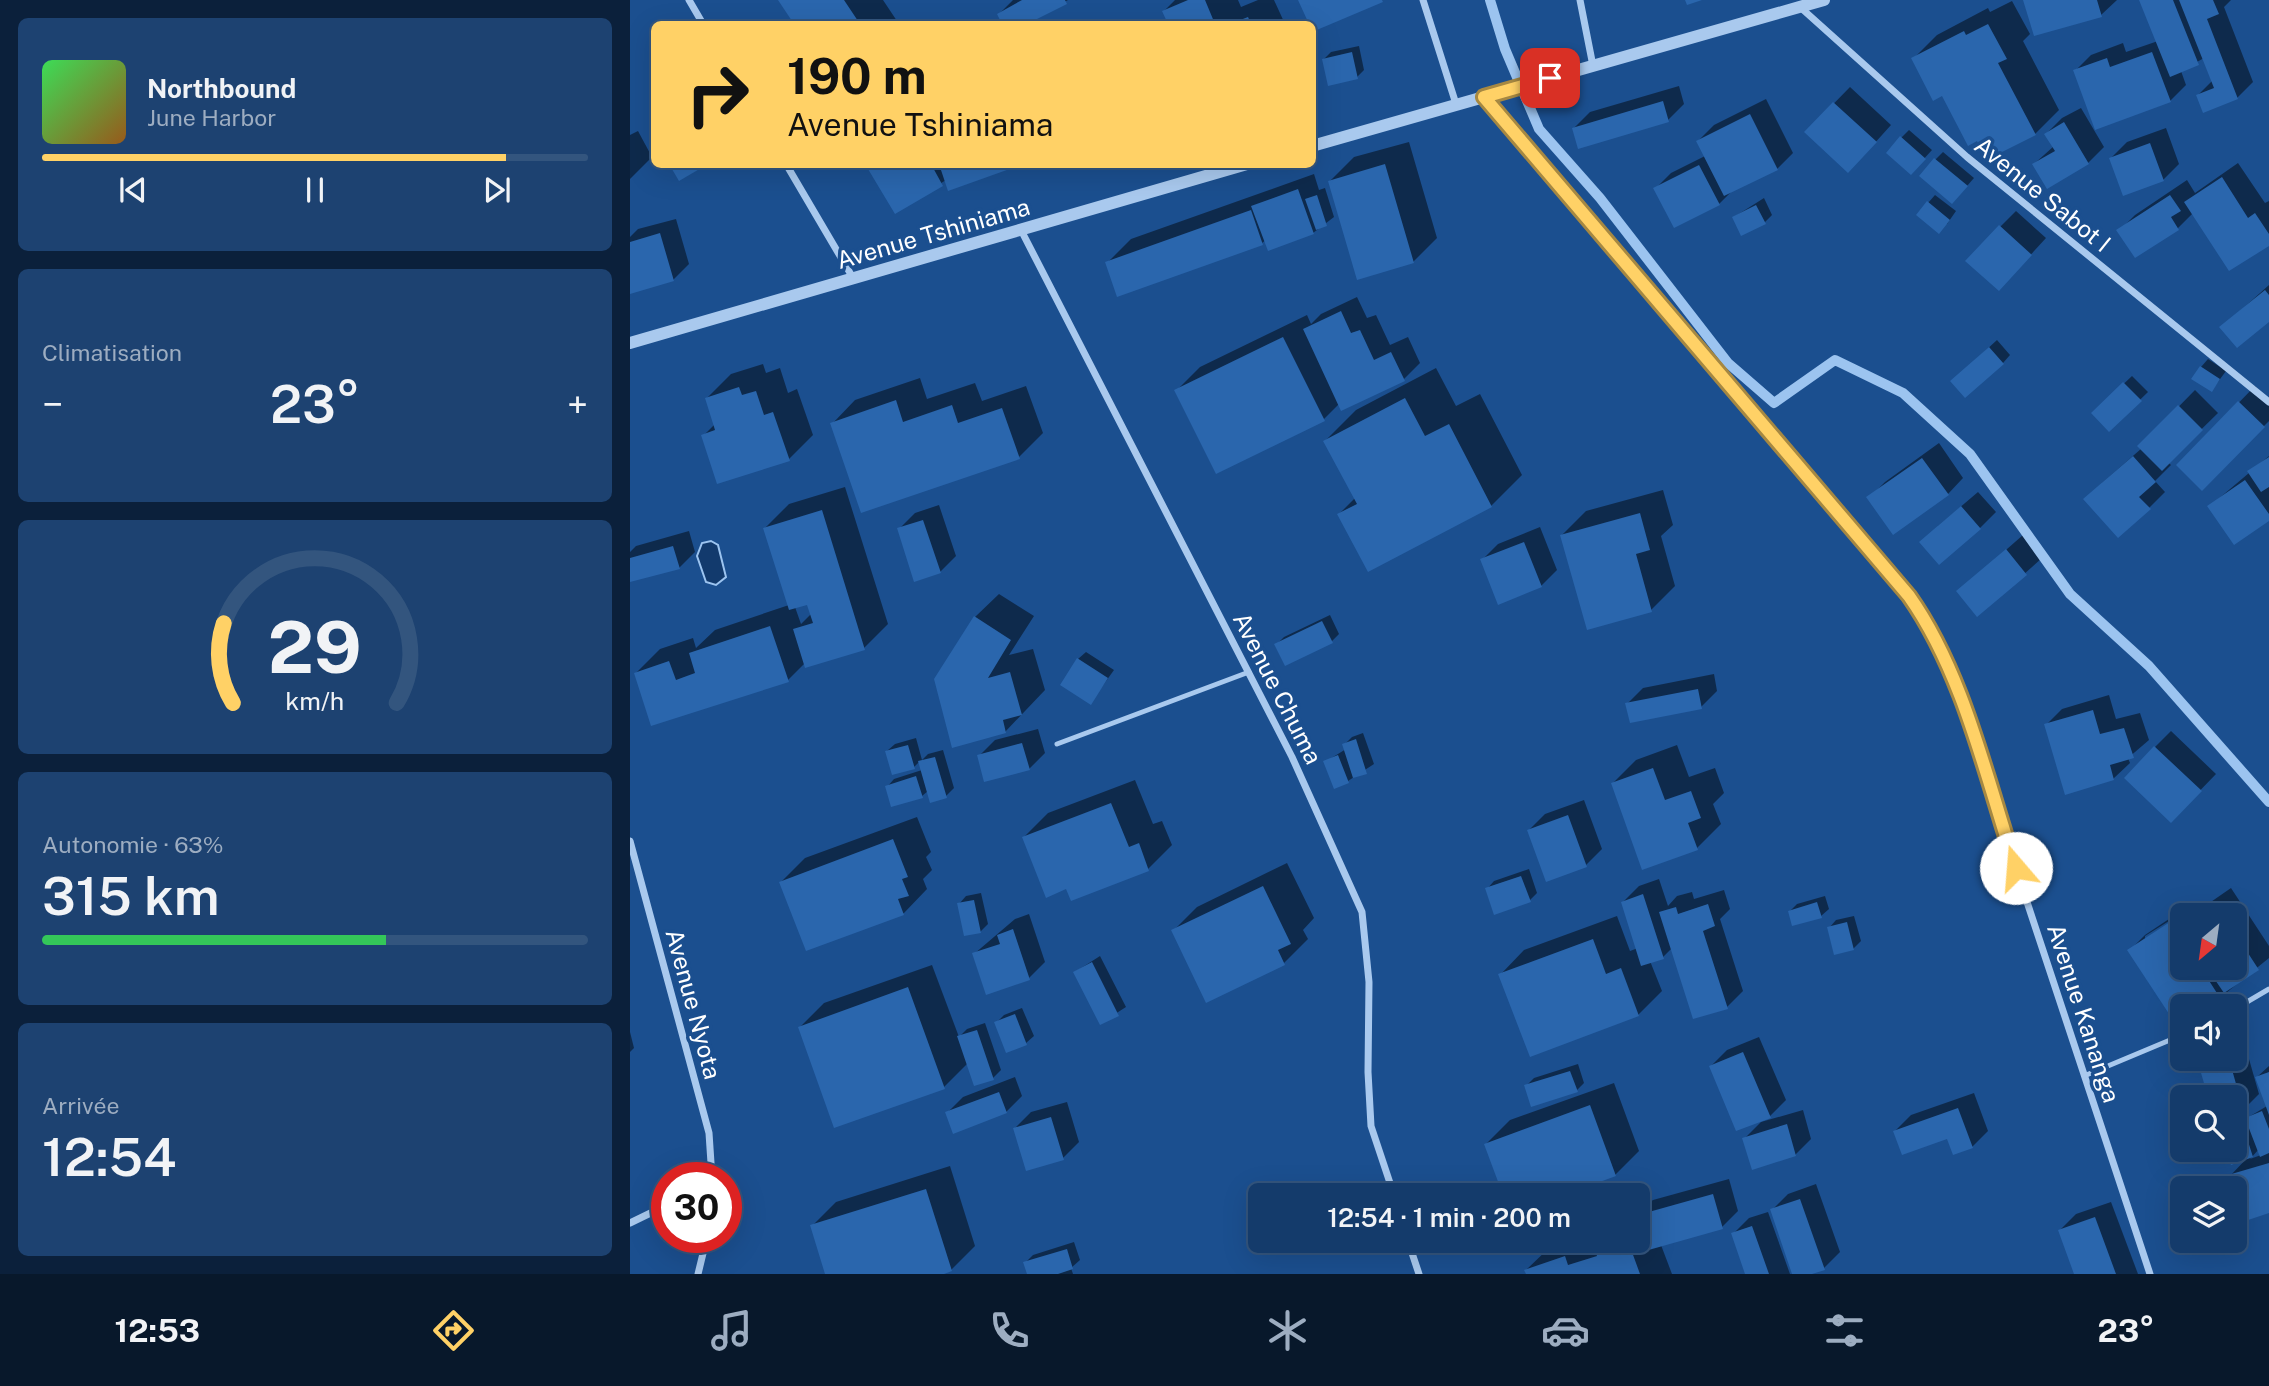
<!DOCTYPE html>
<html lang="fr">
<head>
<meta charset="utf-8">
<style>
	body { margin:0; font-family:"Public Sans",sans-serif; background:#1d4271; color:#f1f3f6; height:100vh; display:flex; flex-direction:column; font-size:26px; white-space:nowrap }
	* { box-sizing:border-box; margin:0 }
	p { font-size:23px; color:#9dadc1 }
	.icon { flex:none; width:38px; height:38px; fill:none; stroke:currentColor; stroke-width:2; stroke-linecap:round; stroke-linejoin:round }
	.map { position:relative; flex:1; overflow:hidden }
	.drawer { display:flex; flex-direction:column; gap:18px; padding:18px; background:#0b203b; width:630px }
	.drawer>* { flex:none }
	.top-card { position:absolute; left:21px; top:21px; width:665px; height:147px; border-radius:10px; box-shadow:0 7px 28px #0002,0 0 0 2px #33557e; background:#ffd166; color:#111; overflow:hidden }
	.needle { width:46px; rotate:209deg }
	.fabs { position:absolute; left:1540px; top:903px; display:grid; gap:14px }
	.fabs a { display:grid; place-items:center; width:77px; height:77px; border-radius:10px; background:#143b6b; box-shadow:0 7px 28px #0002,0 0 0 2px #33557e; font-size:35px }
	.speed { position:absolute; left:21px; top:1162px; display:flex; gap:14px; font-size:35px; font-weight:700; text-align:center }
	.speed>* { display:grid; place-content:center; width:91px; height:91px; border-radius:50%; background:#143b6b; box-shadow:0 7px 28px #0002,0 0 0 2px #33557e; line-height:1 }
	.speed .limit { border:10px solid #d22; background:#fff; color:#111 }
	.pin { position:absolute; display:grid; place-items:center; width:60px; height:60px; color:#fff; margin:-30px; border-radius:14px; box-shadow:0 4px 10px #0006 }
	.me { position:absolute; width:77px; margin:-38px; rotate:342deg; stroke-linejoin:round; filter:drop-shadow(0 0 5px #0008) }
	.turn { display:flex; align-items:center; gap:24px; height:147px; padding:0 21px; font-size:32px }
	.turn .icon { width:91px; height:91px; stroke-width:2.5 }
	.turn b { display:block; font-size:49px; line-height:60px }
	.big { font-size:52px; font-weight:600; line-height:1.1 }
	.drawer .tile { flex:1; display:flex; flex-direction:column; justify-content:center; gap:10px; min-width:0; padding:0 24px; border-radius:10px; background:#1d4271 }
	.drawer .dial { align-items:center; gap:0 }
	.dial svg { height:182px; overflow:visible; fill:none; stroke:#33557e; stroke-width:7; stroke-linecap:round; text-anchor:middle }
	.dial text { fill:#f1f3f6; stroke:none }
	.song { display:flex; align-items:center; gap:21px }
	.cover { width:84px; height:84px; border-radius:10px; background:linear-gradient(135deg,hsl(130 70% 55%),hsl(30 70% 35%)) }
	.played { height:7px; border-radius:4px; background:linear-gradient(90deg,#ffd166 85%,#33557e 85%) }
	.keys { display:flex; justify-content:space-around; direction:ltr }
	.heat { display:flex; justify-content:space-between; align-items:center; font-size:38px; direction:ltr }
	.charge { height:10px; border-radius:5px; background:linear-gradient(90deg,#34c759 63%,#33557e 0) }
	.trip { position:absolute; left:618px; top:1183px; width:402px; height:70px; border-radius:10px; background:#143b6b; box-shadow:0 7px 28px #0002,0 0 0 2px #33557e; font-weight:600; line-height:70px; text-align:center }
	.menu { display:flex; height:112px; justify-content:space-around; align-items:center; background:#08182b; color:#9dadc1 }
	.menu .icon { width:49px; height:49px }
	.menu .selected { color:#ffd166 }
	.menu b { font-size:32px; color:#f1f3f6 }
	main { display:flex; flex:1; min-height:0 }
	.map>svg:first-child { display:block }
</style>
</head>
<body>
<main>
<section class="drawer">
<div class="tile">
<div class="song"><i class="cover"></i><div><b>Northbound</b><p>June Harbor</p></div></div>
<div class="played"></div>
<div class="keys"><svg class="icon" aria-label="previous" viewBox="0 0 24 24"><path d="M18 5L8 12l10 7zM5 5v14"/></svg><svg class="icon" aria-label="pause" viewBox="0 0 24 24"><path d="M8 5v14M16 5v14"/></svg><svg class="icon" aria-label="next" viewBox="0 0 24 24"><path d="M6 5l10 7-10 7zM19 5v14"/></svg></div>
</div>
<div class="tile"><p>Climatisation</p>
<div class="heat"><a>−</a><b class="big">23°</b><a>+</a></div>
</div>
<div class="tile dial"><svg viewBox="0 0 100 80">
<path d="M14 69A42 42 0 1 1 86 69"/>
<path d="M14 69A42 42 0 0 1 10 34" stroke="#ffd166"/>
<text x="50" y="56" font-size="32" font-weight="700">29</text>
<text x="50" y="72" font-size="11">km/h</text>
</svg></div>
<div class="tile"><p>Autonomie · 63%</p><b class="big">315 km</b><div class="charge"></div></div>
<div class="tile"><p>Arrivée</p><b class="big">12:54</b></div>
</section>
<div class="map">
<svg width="1639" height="1274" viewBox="0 0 1639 1274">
	<rect width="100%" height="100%" fill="#1b4f8f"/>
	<path fill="#123a6d" stroke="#9cc4f0" stroke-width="2" d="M81 541 88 545 96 577 86 585 76 582 67 556 72 543Z"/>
	<path fill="#0007" fill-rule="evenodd" d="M150 0H253L269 24H166Z
		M383 0H438L393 24H374L369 14Z
		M545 0H608L611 7 628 0H644L655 24H540L534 11Z
		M1395 0H1487L1471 15Z
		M1511 0H1601L1594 7 1623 82 1607 98 1568 95 1583 80 1574 58 1551 71 1556 85 1540 101 1445 71 1461 55 1493 43 1496 52 1528 41Z
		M1382 1 1400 34 1393 41 1429 110 1405 134 1348 139 1283 59 1307 35 1358 8 1360 12Z
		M729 46 734 70 727 77 694 59 701 52Z
		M1049 86 1054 104 1038 120 944 128 960 112Z
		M1220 87 1261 125 1234 155 1176 132Z
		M1136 99 1163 153 1147 169 1103 190 1089 204 1025 189 1041 173 1075 156 1068 141 1084 125Z
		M1451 108 1474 147 1458 163 1404 164 1424 146 1416 134 1432 118Z
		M1536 128 1549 164 1533 180 1481 158 1497 142Z
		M1279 130 1302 150 1281 173 1271 138Z
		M8 131 22 157 0 179V135Z
		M779 142 807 238 783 262 700 181 724 157Z
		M1313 152 1344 178 1330 194 1305 160Z
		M1608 163 1635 203 1639 201V244L1599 269 1563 213 1548 228 1506 256 1489 231 1505 215 1557 180 1565 193Z
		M237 164H387L316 180 265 212Z
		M684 174 689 190 695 188 704 217 683 233 636 240 632 243 477 263 501 239Z
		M1305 195 1326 211 1317 224 1298 203Z
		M1134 198 1142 215 1135 222 1104 217Z
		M1386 211 1416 238 1384 273 1370 227Z
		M46 219 59 264 43 280 0 293V237L8 229Z
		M1639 285V320L1607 346 1592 327Z
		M727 297 737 318 746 315 760 345 778 337 790 363 774 379 712 408 710 403 694 419 546 391 570 367 677 315 681 324 691 314Z
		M1367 340 1380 355 1373 363 1330 374Z
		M1578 359 1596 371 1582 390 1571 367Z
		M133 364 136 373 150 368 158 393 167 389 183 435 159 459 73 436 85 424 77 398 101 374Z
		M806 368 826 406 850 394 892 475 861 506 709 514 725 498 695 441 726 410Z
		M1502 376 1518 392 1479 430 1463 413Z
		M290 378 297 399 345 383 352 401 396 386 413 433 389 457 202 424 225 400Z
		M1625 386 1639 400V421L1572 488 1548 465Z
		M1565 390 1588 413 1538 462 1541 465 1525 481 1535 492 1519 508 1472 483 1512 448 1510 446Z
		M1309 443 1333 478 1318 494 1239 498 1255 482Z
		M1639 456V519L1605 542 1580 506Z
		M215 487 258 624 234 648 175 663 158 680 23 724 6 673 30 649 63 638 66 648 85 630 159 605 135 528 159 504ZM178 603 182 613 171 624 165 607Z
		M1033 490 1043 525 1031 536 1045 586 1021 610 932 535 956 511Z
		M1348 492 1366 512 1350 528 1308 526Z
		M309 505 326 556 310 572 269 529 285 513Z
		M910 527 927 570 911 586 852 560 868 544Z
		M59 531 65 552 49 568 0 581V552L6 546Z
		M1393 535 1412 558 1348 615 1328 592Z
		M369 594 404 616 379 655 403 649 415 690 375 732 323 746 345 617Z
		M700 615 709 634 702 641 646 645 654 637Z
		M456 652 484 670 461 702 448 659Z
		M1084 674 1087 691 1071 707 997 704 1013 688Z
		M1479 695 1486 719 1510 713 1519 740 1498 758 1500 763 1483 779 1416 725 1432 709Z
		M408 729 415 753 399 769 349 756 365 740Z
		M1541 731 1586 774 1557 804 1525 747Z
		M733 733 744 764 718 781 695 762 716 749 714 745 722 737Z
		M286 738 292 760 298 754 313 750 324 788 316 796 298 791 292 796 263 805 257 787 264 779 292 770 290 761 284 767 257 751 265 744Z
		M1047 745 1059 777 1085 768 1094 793 1083 804 1091 824 1067 848 983 783 1006 760Z
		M505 780 523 824 532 821 542 845 518 869 437 887 394 837 418 813Z
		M954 800 972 849 956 865 899 830 915 814Z
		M287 817 301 852 296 857 302 870 293 879 297 889 274 913 177 949 151 882 175 858Z
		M657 863 684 918 673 930 678 939 654 963 543 931 567 907Z
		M899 869 907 893 900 900 857 889 864 881Z
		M1029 879 1038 906 1047 896 1062 892 1064 899 1094 890 1100 909 1090 919 1113 991 1097 1007 1042 948 1033 957 1020 961 1032 991 1008 1015 871 974 894 950 987 916 1000 951 1008 948 993 902 1009 886Z
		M1601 888 1639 946V958L1580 1006H1552V1024L1549 1026 1499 951 1515 935 1557 907 1562 915ZM1552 915H1605V968H1552ZM1547 916 1549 919 1515 941V936Z
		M351 893 358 924 350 932 329 904 336 896Z
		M1195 896 1199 909 1191 916 1160 911 1167 904Z
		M399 914 415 962 399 978 344 954 385 919Z
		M1224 916 1231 941 1223 949 1199 928 1206 920Z
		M470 956 496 1007 471 1023 445 972Z
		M302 965 329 1037 337 1029 355 1023 371 1070 363 1078 338 1063 314 1087 170 1027 194 1003Z
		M392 1008 404 1036 396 1043 366 1023 374 1015Z
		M1611 1031 1629 1094 1613 1110 1605 1112V1097H1579L1569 1059H1605V1032Z
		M0 1032 4 1048 0 1052Z
		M1129 1037 1156 1100 1140 1116 1081 1066 1097 1050Z
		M948 1064 954 1083 947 1090 896 1086 904 1078Z
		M1639 1066V1211L1613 1219 1600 1176 1618 1157 1602 1163 1598 1150H1605V1131L1620 1126 1617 1118 1637 1106 1627 1077ZM1629 1149 1631 1155 1620 1159Z
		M385 1077 392 1096 376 1112 317 1113 333 1097Z
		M984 1083 1009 1151 985 1175 929 1195H875L856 1144 880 1120Z
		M1344 1093 1358 1131 1342 1147 1318 1137 1265 1131 1281 1115Z
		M437 1102 449 1142 433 1158 385 1128 401 1112Z
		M1173 1110 1181 1139 1165 1155 1114 1139 1131 1122Z
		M320 1166 345 1246 321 1270 308 1274H197L182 1226 206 1202Z
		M1099 1179 1108 1211 1092 1227 1031 1245 1042 1274H897L896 1270 920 1247 937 1241H1008V1211L1023 1200Z
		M1186 1184 1210 1252 1194 1268 1164 1274 1142 1210 1158 1194Z
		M1481 1202 1508 1274H1446L1430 1230 1446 1214Z
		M1138 1212 1160 1274H1117L1103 1234 1119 1218Z
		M444 1242 450 1260 441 1268 443 1274H399L395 1263 403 1255Z"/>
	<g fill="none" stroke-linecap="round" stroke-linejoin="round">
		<path stroke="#9cc4f0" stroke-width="10" d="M860 0 875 49 909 129 970 198 1098 363 1144 403 1205 360 1273 393 1340 454 1440 594 1519 666 1639 802"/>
	</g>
	<path fill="#2a66ad" d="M148 0H214L230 24H164Z
		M392 0H435L437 4 397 24H372L367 14Z
		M558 0H575L585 24H538L532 11Z
		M668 0H752L753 2 682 32V24H679Z
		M1055 0H1072L1057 5Z
		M1393 0H1467L1472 17 1404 36Z
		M1509 0H1543L1569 65 1540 77Z
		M1549 0H1583L1589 14 1577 19 1608 99 1573 113 1566 95 1584 88Z
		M618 17 621 24H600Z
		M1358 24 1377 59 1368 63 1406 135 1356 160 1347 141 1338 146 1312 96 1303 101 1281 58 1334 31 1336 35Z
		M722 52 728 79 698 86 692 59Z
		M1522 52 1541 102 1465 130 1443 70 1477 58 1480 67Z
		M1033 101 1039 122 948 149 942 128Z
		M1203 102 1247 142 1218 173 1174 132Z
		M1120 114 1148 170 1094 196 1066 141Z
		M1434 122 1459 164 1417 189 1402 164 1425 151 1414 134Z
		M1270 136 1296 159 1281 175 1256 153Z
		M1520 143 1534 181 1493 196 1479 158Z
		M1304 158 1338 186 1322 204 1289 176Z
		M39 164H78L49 181Z
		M235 164H301L313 186 265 214Z
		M309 164H391V165L318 191Z
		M755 164 784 263 727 280 698 181Z
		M1069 165 1090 205 1044 228 1023 188Z
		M1592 177 1618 218 1625 213 1639 234V246L1599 271 1554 202Z
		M668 189 684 234 638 251 621 206Z
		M687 195 697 226 686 230 675 199Z
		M1540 195 1551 211 1541 217 1549 230 1505 258 1486 230Z
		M1297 201 1320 220 1309 234 1286 215Z
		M1126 205 1136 224 1111 236 1102 217Z
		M621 210 633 245 487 297 475 262Z
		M1369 225 1402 255 1369 291 1335 261Z
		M30 233 44 281 0 294V242Z
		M1635 290 1639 295V322L1607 348 1589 327Z
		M711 311 721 333 730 330 744 360 761 352 775 381 711 411 673 329Z
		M653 337 695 421 586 474 544 390Z
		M1359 347 1374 364 1335 398 1320 381Z
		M1570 366 1590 379 1582 392 1561 379Z
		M1493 382 1512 401 1479 432 1461 413Z
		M109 387 112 395 126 391 134 415 143 412 160 461 87 484 71 435 85 430 75 398Z
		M775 398 795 436 819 424 862 507 738 572 707 514 727 504 693 441Z
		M266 400 273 422 322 405 328 423 372 408 390 459 231 513 200 423Z
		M1608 401 1635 427 1572 491 1546 465Z
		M1548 405 1573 430 1532 471 1507 446Z
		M1503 456 1526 482 1509 497 1521 509 1488 538 1453 499Z
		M1639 457V487L1631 492 1617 471Z
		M1292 458 1319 495 1263 535 1236 497Z
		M1615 480 1639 514V521L1604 545 1577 506Z
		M1331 506 1351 529 1309 565 1289 542Z
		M192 510 235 650 175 668 163 629 183 623 177 605 159 610 133 528Z
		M1010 513 1020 550 1006 554 1022 612 957 630 930 535Z
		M293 520 311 573 284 582 267 528Z
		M894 542 912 587 868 605 850 559Z
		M43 546 50 569 0 582V558Z
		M1376 549 1397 575 1347 617 1326 591Z
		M344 616 381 640 358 678 380 672 392 715 373 720 376 733 322 748 304 679Z
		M692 621 703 643 655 666 644 644Z
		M140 626 159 682 21 726 4 673 39 661 46 680 65 673 59 653Z
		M447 658 478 678 461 705 430 685Z
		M1068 689 1072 709 1000 723 995 703Z
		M1463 710 1470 734 1494 728 1504 758 1480 765 1484 780 1435 795 1414 724Z
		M726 739 737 774 723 778 712 744Z
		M392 743 400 770 354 782 347 755Z
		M278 745 285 769 262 775 255 751Z
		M1524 746 1572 791 1541 823 1494 778Z
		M708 755 719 783 704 789 693 761Z
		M305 757 317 798 300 803 288 761Z
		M1023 768 1035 800 1061 791 1071 818 1058 823 1068 850 1012 870 981 783Z
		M286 776 293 798 261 807 255 786Z
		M481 803 499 847 509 843 519 871 441 901 436 889 416 898 392 837Z
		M938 815 957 867 916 882 897 830Z
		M263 839 278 877 272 879 279 896 268 899 274 915 176 951 149 882Z
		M891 876 901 902 864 915 855 888Z
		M633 886 661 944 648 950 655 965 576 1003 541 930Z
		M1013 894 1034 959 1011 966 991 902Z
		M344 900 351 933 334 936 327 903Z
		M1187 902 1192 918 1162 926 1158 911Z
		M1584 902 1593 915H1565Z
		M1078 904 1085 926 1073 931 1098 1009 1063 1019 1029 912 1046 907 1048 914Z
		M1217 922 1224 950 1204 955 1197 927Z
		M1540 922 1552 940V968H1571L1592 1001 1584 1006H1552V1027L1549 1029 1497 950Z
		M383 929 400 980 356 995 342 953 370 944 367 935Z
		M1605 933 1629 970 1594 993 1577 968H1605Z
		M963 939 976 974 991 968 1009 1016 900 1057 868 974Z
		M462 962 489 1016 470 1025 443 972Z
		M278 987 315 1089 204 1128 168 1027Z
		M385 1014 397 1045 376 1053 364 1022Z
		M347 1030 364 1080 344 1086 327 1036Z
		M1113 1052 1141 1118 1106 1131 1079 1066Z
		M1567 1059H1599L1614 1112 1605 1114V1097H1578Z
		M940 1071 948 1092 901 1107 894 1085Z
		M1639 1072V1115L1625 1077Z
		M369 1092 377 1113 323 1134 315 1112Z
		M960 1105 986 1176 934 1195H873L854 1144Z
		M1328 1108 1343 1148 1323 1155 1317 1139 1272 1155 1263 1131Z
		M1632 1111 1639 1129V1153L1630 1157 1615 1118Z
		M421 1117 434 1160 396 1171 383 1128Z
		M1157 1124 1166 1156 1122 1170 1112 1138Z
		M1615 1132 1623 1157 1601 1165 1596 1150H1605V1135Z
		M1639 1163V1213L1612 1222 1605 1188H1602L1598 1175Z
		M296 1189 322 1271 314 1274H195L180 1225Z
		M1083 1194 1093 1229 1015 1251 1008 1215Z
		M1170 1199 1195 1270 1182 1274H1162L1140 1209Z
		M1465 1217 1486 1274H1444L1428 1230Z
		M1122 1226 1139 1274H1115L1101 1233Z
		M962 1241H998L1010 1274H896L894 1270 935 1256 938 1265 967 1256Z
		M437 1249 443 1269 428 1274H397L393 1262Z"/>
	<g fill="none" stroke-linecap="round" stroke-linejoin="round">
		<path stroke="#a9c9ee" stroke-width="5" d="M427 744 619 672
			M1605 1009 1639 989
			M1454 1076 1552 1035"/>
		<path stroke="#a9c9ee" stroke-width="7" d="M59 0 73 24
			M793 0 826 104
			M950 0 963 66
			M1170 7 1337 157 1639 402
			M854 97 1279 596 1300 626 1317 660 1520 1274
			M156 164 223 278
			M391 230 662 757 732 912 739 982 738 1072 741 1126 764 1195
			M0 841 79 1133 82 1178
			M0 1223 37 1205
			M778 1241 789 1274
			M68 1274 77 1237"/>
		<path stroke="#a9c9ee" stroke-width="12" d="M682 146 1194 0
			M0 343 617 164"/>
	</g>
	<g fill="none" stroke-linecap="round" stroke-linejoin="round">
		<g stroke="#a68842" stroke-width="18">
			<path id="route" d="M920 78 854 97 1279 596C1334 674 1356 778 1386 868"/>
		</g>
		<use href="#route" stroke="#ffd166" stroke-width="12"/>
	</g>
	<g text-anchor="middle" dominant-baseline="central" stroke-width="7" stroke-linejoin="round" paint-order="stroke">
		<g font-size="24" fill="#fff" stroke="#1b4f8f">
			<text transform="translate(1413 194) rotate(39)">Avenue Sabot I</text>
			<text transform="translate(303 233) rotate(-16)">Avenue Tshiniama</text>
			<text transform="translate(648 688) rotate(63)">Avenue Chuma</text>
			<text transform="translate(64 1004) rotate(75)">Avenue Nyota</text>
			<text transform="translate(1454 1013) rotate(72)">Avenue Kananga</text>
		</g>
	</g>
</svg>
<div class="fabs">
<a><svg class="needle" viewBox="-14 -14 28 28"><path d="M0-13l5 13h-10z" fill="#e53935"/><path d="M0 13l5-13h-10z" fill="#9dadc1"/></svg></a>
<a><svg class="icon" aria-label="sound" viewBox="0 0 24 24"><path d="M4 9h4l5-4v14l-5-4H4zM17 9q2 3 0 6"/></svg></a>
<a><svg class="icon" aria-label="search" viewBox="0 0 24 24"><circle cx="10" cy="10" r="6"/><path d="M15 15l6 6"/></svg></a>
<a><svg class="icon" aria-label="layers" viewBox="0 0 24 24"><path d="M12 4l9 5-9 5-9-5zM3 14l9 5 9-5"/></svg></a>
</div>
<div class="speed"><div class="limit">30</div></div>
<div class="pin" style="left:920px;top:78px;background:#d93025"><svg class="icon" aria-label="arrive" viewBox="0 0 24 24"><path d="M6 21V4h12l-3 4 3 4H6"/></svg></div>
<svg class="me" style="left:1386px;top:868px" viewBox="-20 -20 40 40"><circle r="19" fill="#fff"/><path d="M0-13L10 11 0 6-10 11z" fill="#ffd166"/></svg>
<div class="trip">12:54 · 1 min · 200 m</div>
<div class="top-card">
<div class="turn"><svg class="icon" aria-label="right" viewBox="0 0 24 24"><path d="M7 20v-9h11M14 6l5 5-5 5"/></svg><div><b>190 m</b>Avenue Tshiniama</div></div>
</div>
</div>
</main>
<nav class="menu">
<b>12:53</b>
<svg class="icon selected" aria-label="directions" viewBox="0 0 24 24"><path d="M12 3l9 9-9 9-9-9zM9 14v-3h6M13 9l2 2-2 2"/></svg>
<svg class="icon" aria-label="music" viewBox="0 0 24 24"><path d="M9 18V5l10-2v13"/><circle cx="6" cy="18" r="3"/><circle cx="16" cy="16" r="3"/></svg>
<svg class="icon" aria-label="phone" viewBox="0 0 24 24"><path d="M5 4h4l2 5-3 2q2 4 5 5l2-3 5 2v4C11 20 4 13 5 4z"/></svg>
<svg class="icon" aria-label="climate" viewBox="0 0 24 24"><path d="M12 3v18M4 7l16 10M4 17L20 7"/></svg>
<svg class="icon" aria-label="car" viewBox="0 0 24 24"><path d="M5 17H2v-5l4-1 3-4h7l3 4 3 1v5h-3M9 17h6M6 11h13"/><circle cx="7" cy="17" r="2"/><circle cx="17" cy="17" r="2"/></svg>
<svg class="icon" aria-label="filters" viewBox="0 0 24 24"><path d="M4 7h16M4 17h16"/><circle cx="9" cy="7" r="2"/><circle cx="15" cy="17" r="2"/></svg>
<b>23°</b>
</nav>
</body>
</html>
